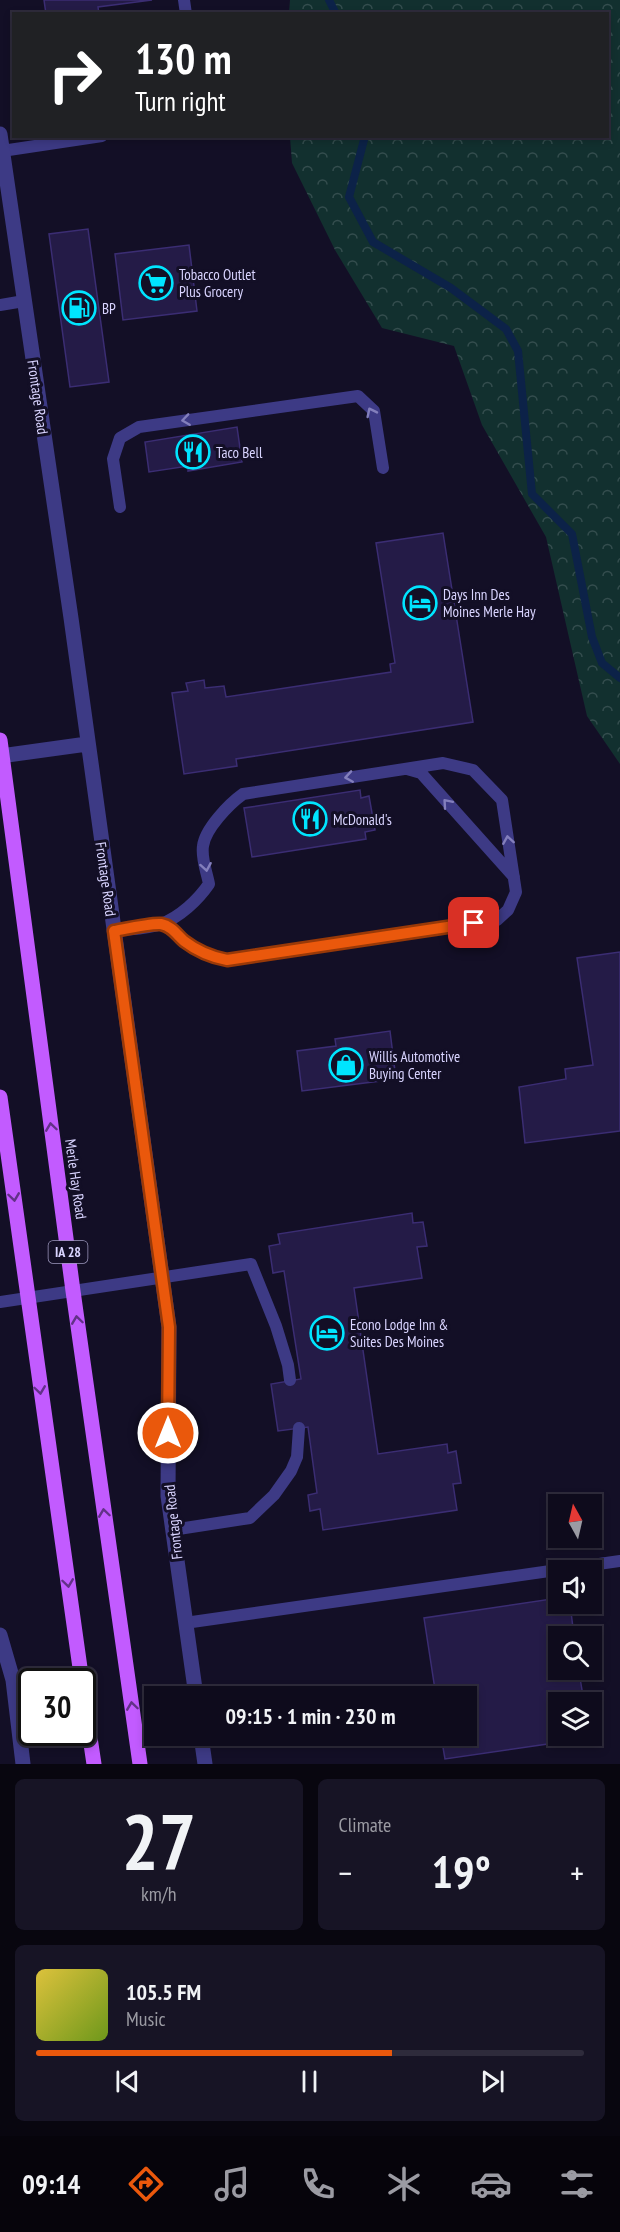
<!DOCTYPE html>
<html lang="en">
<head>
<meta charset="utf-8">
<style>
	body { margin:0; font-family:"PT Sans Narrow",sans-serif; background:#171425; color:#f1f3f6; height:100vh; display:flex; flex-direction:column; font-size:22px; white-space:nowrap }
	* { box-sizing:border-box; margin:0 }
	p { font-size:20px; color:#9b9ba3 }
	.icon { flex:none; width:33px; height:33px; fill:none; stroke:currentColor; stroke-width:2; stroke-linecap:round; stroke-linejoin:round }
	.map { position:relative; height:1764px; overflow:hidden }
	.sheet { display:flex; flex-direction:column; gap:15px; padding:15px; background:#08060f; flex:1 }
	.sheet>* { flex:none }
	.top-card { position:absolute; left:12px; top:12px; width:597px; height:126px; border-radius:0px; box-shadow:0 3px 9px #0003,0 0 0 2px #2e2b3b; background:#202124; color:#fff; overflow:hidden }
	.needle { width:39px; rotate:352deg }
	.controls { position:absolute; left:548px; top:1494px; display:grid; gap:12px }
	.controls a { display:grid; place-items:center; width:54px; height:54px; border-radius:0px; background:#0e0b1c; box-shadow:0 3px 9px #0003,0 0 0 2px #2e2b3b; font-size:30px }
	.speed { position:absolute; left:18px; top:1668px; display:flex; gap:12px; font-size:30px; font-weight:700; text-align:center }
	.speed>* { display:grid; place-content:center; width:78px; height:78px; border-radius:50%; background:#0e0b1c; box-shadow:0 3px 9px #0003,0 0 0 2px #2e2b3b; line-height:1 }
	.speed .limit { border:3px solid #111; border-radius:9px; background:#fff; color:#111 }
	.pin { position:absolute; display:grid; place-items:center; width:51px; height:51px; color:#fff; margin:-26px; border-radius:12px; box-shadow:0 3px 9px #0006 }
	.me { position:absolute; width:66px; margin:-33px; rotate:0deg; stroke-linejoin:round; filter:drop-shadow(0 0 4px #0008) }
	.turn { display:flex; align-items:center; gap:21px; height:126px; padding:0 24px; font-size:27px }
	.turn .icon { width:78px; height:78px; stroke-width:2.5 }
	.turn b { display:block; font-size:42px; line-height:51px }
	.big { font-size:45px; font-weight:800; line-height:1.1 }
	.sheet .widget { flex:1; display:flex; flex-direction:column; justify-content:center; gap:9px; min-width:0; padding:0 21px; border-radius:9px; background:#171425 }
	.sheet .dial { align-items:center; gap:0 }
	.dial b { font-size:78px; line-height:1 }
	.song { display:flex; align-items:center; gap:18px }
	.cover { width:72px; height:72px; border-radius:9px; background:linear-gradient(135deg,hsl(50 70% 55%),hsl(80 70% 35%)) }
	.played { height:6px; border-radius:3px; background:linear-gradient(90deg,#ea580c 65%,#2e2b3b 65%) }
	.keys { display:flex; justify-content:space-around; direction:ltr }
	.heat { display:flex; justify-content:space-between; align-items:center; font-size:33px; direction:ltr }
	.sheet .tiles { flex:1; display:grid; gap:15px; grid-template-columns:1fr 1fr }
	.widget:last-child { grid-column:span 2 }
	.trip { position:absolute; left:144px; top:1686px; width:333px; height:60px; border-radius:0px; background:#0e0b1c; box-shadow:0 3px 9px #0003,0 0 0 2px #2e2b3b; font-weight:800; line-height:60px; text-align:center }
	.menu { display:flex; height:96px; justify-content:space-around; align-items:center; background:#06040b; color:#9b9ba3 }
	.menu .icon { width:42px; height:42px }
	.menu .active { color:#ea580c }
	.menu b { font-size:27px; color:#f1f3f6 }
	.map>svg:first-child { display:block }
</style>
</head>
<body>
<div class="map">
<svg width="620" height="1764" viewBox="0 0 620 1764">
	<defs>
		<pattern id="forest-crowns" width="20" height="18" patternUnits="userSpaceOnUse" patternTransform="scale(1.5)"><rect width="20" height="18" fill="#12302f"/><path d="M2 6a3 3 0 1 1 6 0M12 15a3 3 0 1 1 6 0" fill="none" stroke="#344d4e"/></pattern>
	</defs>
	<rect width="100%" height="100%" fill="#130f26"/>
	<path fill="url(#forest-crowns)" d="M290 0H620V764L587 716 546 537 482 425 454 346 382 328 335 250 292 163 290 137 608 136V14L289 13Z"/>
	<g fill="none" stroke-linecap="round" stroke-linejoin="round">
		<path stroke="#0c2248" stroke-width="8" d="M329 0 336 14
			M365 136 349 197 373 242 451 288 506 329 518 351 532 494 572 534 592 637 602 663 620 678"/>
	</g>
	<path fill="#241b47" stroke="#3b2d73" stroke-width="1.5" d="M44 0H152L98 7 99 14H46Z
		M88 229 109 382 70 387 49 234Z
		M189 245 197 311 123 320 115 254Z
		M237 427 242 462 188 471V466L149 472 145 442Z
		M443 533 473 722 236 759 237 766 184 774 172 693 188 691 186 683 204 680 205 688 224 686 226 697 391 672 390 664 395 663 376 543Z
		M360 790 361 798 369 796 375 830 365 832 366 839 252 857 244 808Z
		M620 952V1131L525 1143 519 1087 566 1079 565 1069 593 1065 577 958Z
		M390 1031 396 1079 302 1091 297 1051 336 1046 335 1039Z
		M412 1213 413 1223 423 1222 427 1246 417 1247 422 1278 354 1288 378 1454 447 1444 448 1453 456 1451 461 1483 453 1484 457 1510 323 1530 320 1509 310 1511 308 1495 317 1493 308 1427 278 1431 271 1384 301 1379 284 1271 273 1273 269 1246 280 1244 278 1234Z
		M558 1598V1604H570L574 1636H558V1670H591V1666L592 1670 579 1672 584 1702H558V1736H589V1738L445 1759 441 1736H466V1696H436L424 1618Z"/>
	<g fill="none" stroke-linecap="round" stroke-linejoin="round">
		<path stroke="#3d3a85" stroke-width="12" d="M184 0 186 14
			M2 151 102 136
			M0 305 24 301
			M120 507 113 459 120 438 139 427 358 396 374 411 383 468
			M407 769 421 773 514 877
			M114 931C128 929 147 929 161 924 180 917 198 900 209 884 207 873 201 858 203 846 205 829 229 804 243 794L443 763 473 770 502 800 516 892 508 910 497 920 227 960C211 957 197 951 184 941 176 934 171 929 161 924
			M0 1302 251 1264 276 1326 288 1365 290 1380
			M172 1530 250 1518 274 1495 291 1471 297 1457 299 1428
			M185 1623 620 1561"/>
		<path stroke="#3d3a85" stroke-width="15" d="M0 134 71 618 169 1327 168 1496 196 1696
			M0 756 87 744
			M0 1635 13 1680 23 1764
			M201 1736 205 1764"/>
		<path stroke="#c25bff" stroke-width="15" d="M0 740 73 1291 140 1764
			M0 1097 82 1682
			M82 1684 94 1764"/>
	</g>
	<defs><path id="oneway-chevron" d="M-2-3.5L2.5 0L-2 3.5" fill="none" stroke-width="1.6" stroke-linecap="round" stroke-linejoin="round" transform="scale(1.5)"/></defs>
	<g stroke="#837fbc">
		<use href="#oneway-chevron" transform="translate(371 412) rotate(-116)"/>
		<use href="#oneway-chevron" transform="translate(186 420) rotate(172)"/>
		<use href="#oneway-chevron" transform="translate(349 777) rotate(171)"/>
		<use href="#oneway-chevron" transform="translate(447 803) rotate(-131)"/>
		<use href="#oneway-chevron" transform="translate(508 840) rotate(-99)"/>
		<use href="#oneway-chevron" transform="translate(206 867) rotate(80)"/>
	</g>
	<g stroke="#623188">
		<use href="#oneway-chevron" transform="translate(51 1127) rotate(-98)"/>
		<use href="#oneway-chevron" transform="translate(14 1197) rotate(82)"/>
		<use href="#oneway-chevron" transform="translate(77 1320) rotate(-98)"/>
		<use href="#oneway-chevron" transform="translate(40 1390) rotate(82)"/>
		<use href="#oneway-chevron" transform="translate(104 1513) rotate(-98)"/>
		<use href="#oneway-chevron" transform="translate(68 1583) rotate(82)"/>
		<use href="#oneway-chevron" transform="translate(132 1706) rotate(-98)"/>
	</g>
	<g fill="none" stroke-linecap="round" stroke-linejoin="round">
		<g stroke="#983908" stroke-width="15">
			<path id="route" d="M168 1433 169 1327 114 931C125 929 151 923 161 924 172 926 177 935 184 941 197 951 211 957 227 960L474 923"/>
		</g>
		<use href="#route" stroke="#ea580c" stroke-width="10"/>
	</g>
	<defs>
		<g id="supermarket-ring" transform="scale(1.725)"><circle r="9.5" fill="#130f26" stroke="#00e5ff" stroke-width="1.5"/><path d="M-6-5.5h2.5l.6 2H6L4.5 2H-2.5L-4.4-4H-6ZM-1.5 3.2a1.3 1.3 0 1 0 .1 0ZM3 3.2a1.3 1.3 0 1 0 .1 0Z" fill="#00e5ff"/></g>
		<g id="fuel-ring" transform="scale(1.725)"><circle r="9.5" fill="#130f26" stroke="#00e5ff" stroke-width="1.5"/><path d="M-5.5-6h7V0h2V4h1.3V-2.5L3-4.5l.8-.8L6-3V5H2.5V1h-1V6h-7ZM-4.2-4.7v3.2H.2V-4.7Z" fill="#00e5ff"/></g>
		<g id="restaurant-ring" transform="scale(1.725)"><circle r="9.5" fill="#130f26" stroke="#00e5ff" stroke-width="1.5"/><path d="M-5-6h1v4h1v-4h1v4h1v-4h1v5L-1.5 .5V6h-2V.5L-5-1ZM5-6V6H3V1.5H1.5Q1.5-4 5-6Z" fill="#00e5ff"/></g>
		<g id="hotel-ring" transform="scale(1.725)"><circle r="9.5" fill="#130f26" stroke="#00e5ff" stroke-width="1.5"/><path d="M-6-4.5h1.5V1H6V5H4.5V3h-9V5H-6ZM-4 0a1.8 1.8 0 1 1 3.6 0ZM.5 0V-2.5h3Q6-2.5 6 0Z" fill="#00e5ff"/></g>
		<g id="shop-ring" transform="scale(1.725)"><circle r="9.5" fill="#130f26" stroke="#00e5ff" stroke-width="1.5"/><path d="M-5-2.5h2.3a2.7 3.5 0 0 1 5.4 0H5L5.5 6h-11ZM-1.5-2.5h3a1.5 2.3 0 0 0-3 0Z" fill="#00e5ff"/></g>
	</defs>
	<g fill-rule="evenodd">
		<use href="#supermarket-ring" x="156" y="283"/>
		<use href="#fuel-ring" x="79" y="308"/>
		<use href="#restaurant-ring" x="193" y="452"/>
		<use href="#hotel-ring" x="420" y="603"/>
		<use href="#restaurant-ring" x="310" y="819"/>
		<use href="#shop-ring" x="346" y="1065"/>
		<use href="#hotel-ring" x="327" y="1333"/>
	</g>
	<g text-anchor="middle" dominant-baseline="central" stroke-width="6" stroke-linejoin="round" paint-order="stroke">
		<rect fill="#130f26" stroke="#9e99be" stroke-width="1.5" x="48.5" y="1241" width="39" height="22" rx="4.5"/>
		<g font-size="14" font-weight="bold" fill="#d9d4ff">
			<text x="68" y="1252">IA 28</text>
		</g>
		<g font-size="15" fill="#d9d4ff" stroke="#130f26" text-anchor="start">
			<text x="179" y="274">Tobacco Outlet<tspan x="179" dy="17">Plus Grocery</tspan></text>
			<text x="102" y="308">BP</text>
			<text x="216" y="452">Taco Bell</text>
			<text x="443" y="594">Days Inn Des<tspan x="443" dy="17">Moines Merle Hay</tspan></text>
			<text x="333" y="819">McDonald's</text>
			<text x="369" y="1056">Willis Automotive<tspan x="369" dy="17">Buying Center</tspan></text>
			<text x="350" y="1324">Econo Lodge Inn &amp;<tspan x="350" dy="17">Suites Des Moines</tspan></text>
		</g>
		<g font-size="15" fill="#d9d4ff" stroke="#130f26">
			<text transform="translate(38 397) rotate(82)">Frontage Road</text>
			<text transform="translate(106 879) rotate(82)">Frontage Road</text>
			<text transform="translate(76 1179) rotate(82)">Merle Hay Road</text>
			<text transform="translate(173 1522) rotate(-96)">Frontage Road</text>
		</g>
	</g>
</svg>
<div class="controls">
<a><svg class="needle" viewBox="-14 -14 28 28"><path d="M0-13l5 13h-10z" fill="#e53935"/><path d="M0 13l5-13h-10z" fill="#9b9ba3"/></svg></a>
<a><svg class="icon" aria-label="sound" viewBox="0 0 24 24"><path d="M4 9h4l5-4v14l-5-4H4zM17 9q2 3 0 6"/></svg></a>
<a><svg class="icon" aria-label="search" viewBox="0 0 24 24"><circle cx="10" cy="10" r="6"/><path d="M15 15l6 6"/></svg></a>
<a><svg class="icon" aria-label="layers" viewBox="0 0 24 24"><path d="M12 4l9 5-9 5-9-5zM3 14l9 5 9-5"/></svg></a>
</div>
<div class="speed"><div class="limit">30</div></div>
<div class="pin" style="left:474px;top:923px;background:#d93025"><svg class="icon" aria-label="arrive" viewBox="0 0 24 24"><path d="M6 21V4h12l-3 4 3 4H6"/></svg></div>
<svg class="me" style="left:168px;top:1433px" viewBox="-20 -20 40 40"><circle r="17" fill="#ea580c" stroke="#fff" stroke-width="3"/><path d="M0-11L8 9 0 5-8 9z" fill="#fff"/></svg>
<div class="trip">09:15 · 1 min · 230 m</div>
<div class="top-card">
<div class="turn"><svg class="icon" aria-label="right" viewBox="0 0 24 24"><path d="M7 20v-9h11M14 6l5 5-5 5"/></svg><div><b>130 m</b>Turn right</div></div>
</div>
</div>
<section class="sheet">
<div class="tiles">
<div class="widget dial"><b>27</b><p>km/h</p></div>
<div class="widget"><p>Climate</p>
<div class="heat"><a>−</a><b class="big">19°</b><a>+</a></div>
</div>
<div class="widget">
<div class="song"><i class="cover"></i><div><b>105.5 FM</b><p>Music</p></div></div>
<div class="played"></div>
<div class="keys"><svg class="icon" aria-label="previous" viewBox="0 0 24 24"><path d="M18 5L8 12l10 7zM5 5v14"/></svg><svg class="icon" aria-label="pause" viewBox="0 0 24 24"><path d="M8 5v14M16 5v14"/></svg><svg class="icon" aria-label="next" viewBox="0 0 24 24"><path d="M6 5l10 7-10 7zM19 5v14"/></svg></div>
</div>
</div>
</section>
<nav class="menu">
<b>09:14</b>
<svg class="icon active" aria-label="directions" viewBox="0 0 24 24"><path d="M12 3l9 9-9 9-9-9zM9 14v-3h6M13 9l2 2-2 2"/></svg>
<svg class="icon" aria-label="music" viewBox="0 0 24 24"><path d="M9 18V5l10-2v13"/><circle cx="6" cy="18" r="3"/><circle cx="16" cy="16" r="3"/></svg>
<svg class="icon" aria-label="phone" viewBox="0 0 24 24"><path d="M5 4h4l2 5-3 2q2 4 5 5l2-3 5 2v4C11 20 4 13 5 4z"/></svg>
<svg class="icon" aria-label="climate" viewBox="0 0 24 24"><path d="M12 3v18M4 7l16 10M4 17L20 7"/></svg>
<svg class="icon" aria-label="car" viewBox="0 0 24 24"><path d="M5 17H2v-5l4-1 3-4h7l3 4 3 1v5h-3M9 17h6M6 11h13"/><circle cx="7" cy="17" r="2"/><circle cx="17" cy="17" r="2"/></svg>
<svg class="icon" aria-label="filters" viewBox="0 0 24 24"><path d="M4 7h16M4 17h16"/><circle cx="9" cy="7" r="2"/><circle cx="15" cy="17" r="2"/></svg>
</nav>
</body>
</html>
